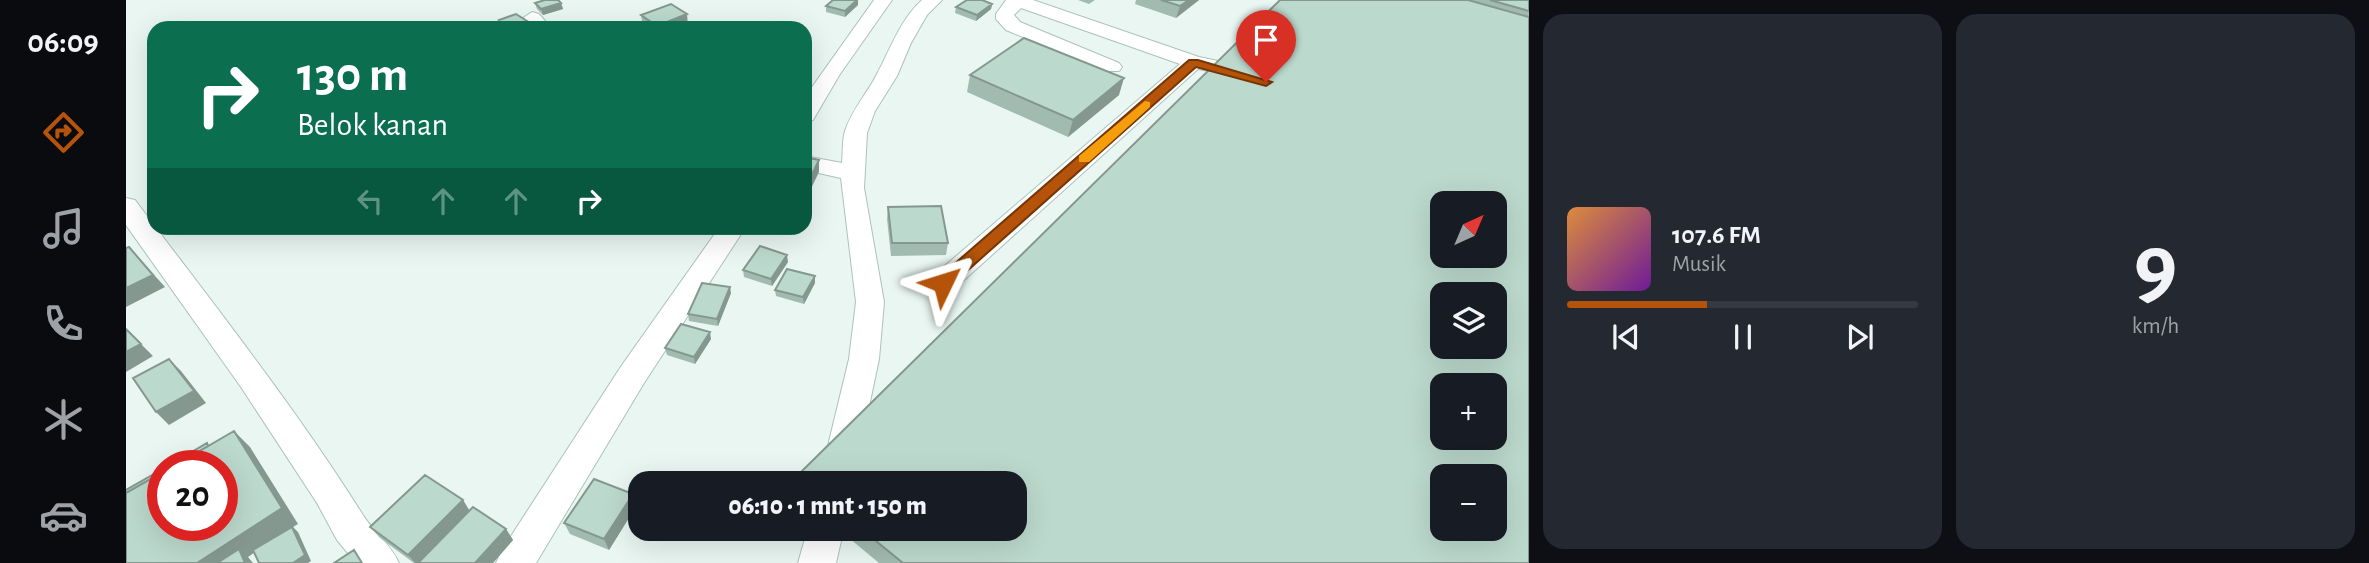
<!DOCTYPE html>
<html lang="id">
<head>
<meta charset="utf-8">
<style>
	body { margin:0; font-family:"Alegreya Sans",sans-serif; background:#242831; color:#f1f3f6; height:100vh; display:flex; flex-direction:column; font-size:26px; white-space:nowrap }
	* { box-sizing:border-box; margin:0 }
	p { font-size:23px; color:#9ea1a6 }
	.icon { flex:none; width:38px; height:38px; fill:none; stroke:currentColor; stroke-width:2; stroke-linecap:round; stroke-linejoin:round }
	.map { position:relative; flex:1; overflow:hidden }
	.sheet { display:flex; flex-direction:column; gap:14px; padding:14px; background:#0d0f14; width:840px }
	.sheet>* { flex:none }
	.guide { position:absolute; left:21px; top:21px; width:665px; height:214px; border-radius:21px; box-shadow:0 7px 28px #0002; background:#0b6e4f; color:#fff; overflow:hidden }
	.needle { width:46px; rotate:44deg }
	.tools { position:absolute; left:1304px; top:191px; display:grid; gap:14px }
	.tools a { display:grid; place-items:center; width:77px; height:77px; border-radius:14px; background:#171b24; box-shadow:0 7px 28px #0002; font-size:35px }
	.speed { position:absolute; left:21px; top:450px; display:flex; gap:14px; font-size:35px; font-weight:700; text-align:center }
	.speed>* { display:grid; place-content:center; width:91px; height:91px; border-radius:50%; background:#171b24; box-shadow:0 7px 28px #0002; line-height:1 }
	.speed .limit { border:10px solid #d22; background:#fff; color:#111 }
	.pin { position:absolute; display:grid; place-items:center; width:60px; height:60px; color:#fff; margin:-72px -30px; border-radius:50% 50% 50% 0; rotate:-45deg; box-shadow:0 0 7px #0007 }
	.pin .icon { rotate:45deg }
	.me { position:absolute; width:77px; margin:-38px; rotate:49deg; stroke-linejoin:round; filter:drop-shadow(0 0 5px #0008) }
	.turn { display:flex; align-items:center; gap:24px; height:147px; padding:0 35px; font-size:32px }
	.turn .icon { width:91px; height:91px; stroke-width:2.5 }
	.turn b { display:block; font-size:49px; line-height:60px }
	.lanes { display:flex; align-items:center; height:66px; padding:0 35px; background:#0003; justify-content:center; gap:35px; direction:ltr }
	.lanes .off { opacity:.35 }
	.sheet .widget { flex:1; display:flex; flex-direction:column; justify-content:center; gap:10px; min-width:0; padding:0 24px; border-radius:21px; background:#242831 }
	.sheet .dial { align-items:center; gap:0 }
	.dial b { font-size:91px; line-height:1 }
	.song { display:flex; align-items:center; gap:21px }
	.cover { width:84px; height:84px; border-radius:10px; background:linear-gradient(135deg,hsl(30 70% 55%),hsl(280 70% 35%)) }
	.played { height:7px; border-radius:4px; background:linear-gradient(90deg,#b45309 40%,#363941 40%) }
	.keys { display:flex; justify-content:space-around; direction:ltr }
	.sheet .tiles { flex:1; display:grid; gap:14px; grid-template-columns:repeat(2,1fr) }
	.trip { position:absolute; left:502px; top:471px; width:399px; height:70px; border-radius:21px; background:#171b24; box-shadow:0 7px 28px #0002; font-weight:800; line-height:70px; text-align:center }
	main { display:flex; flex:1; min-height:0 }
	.tab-bar { display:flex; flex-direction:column; width:126px; justify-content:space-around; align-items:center; background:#090b0e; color:#9ea1a6 }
	.tab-bar .icon { width:49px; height:49px }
	.tab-bar .current { color:#b45309 }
	.tab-bar b { font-size:32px; color:#f1f3f6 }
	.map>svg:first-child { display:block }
</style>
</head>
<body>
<main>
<nav class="tab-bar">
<b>06:09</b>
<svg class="icon current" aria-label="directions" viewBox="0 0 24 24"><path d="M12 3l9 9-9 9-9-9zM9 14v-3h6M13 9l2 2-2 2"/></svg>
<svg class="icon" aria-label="music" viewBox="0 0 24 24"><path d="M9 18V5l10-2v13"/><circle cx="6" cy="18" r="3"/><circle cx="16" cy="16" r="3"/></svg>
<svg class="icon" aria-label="phone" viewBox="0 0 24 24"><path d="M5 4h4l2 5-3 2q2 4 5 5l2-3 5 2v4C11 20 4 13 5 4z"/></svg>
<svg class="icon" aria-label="climate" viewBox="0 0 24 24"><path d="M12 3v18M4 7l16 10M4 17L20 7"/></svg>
<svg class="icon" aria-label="car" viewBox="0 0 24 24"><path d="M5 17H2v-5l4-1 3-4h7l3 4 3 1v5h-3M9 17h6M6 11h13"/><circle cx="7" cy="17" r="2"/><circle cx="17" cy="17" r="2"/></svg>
</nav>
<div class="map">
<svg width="1403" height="563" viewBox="0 0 1403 563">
	<rect width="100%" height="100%" fill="#e9f6f2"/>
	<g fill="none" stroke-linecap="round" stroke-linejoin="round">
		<g stroke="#aac3b9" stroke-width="2">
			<path id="minor" d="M748 0H766L714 74 687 120 679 122V97Z
				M796 0H816L801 15 785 43 771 76 749 111 741 133 738 188 758 302 753 359 727 483H693L723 359 730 302 715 178 679 170V156L716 163C717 153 716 141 719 131 726 109 741 94 751 74 765 48 774 20 796 0Z
				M880 0H907L1073 57 1130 69 1133 73 1130 77 1123 79 1072 69 827 290 817 293 807 290 803 283 807 276 1054 64 895 8 888 15 894 22 993 63 996 67 993 71H979L880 30 870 19V14Z
				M406 12 413 14 425 28H405L397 18Z
				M0 198 9 200C85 301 166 403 235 512 246 531 264 543 273 563H230L211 540 191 503 115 387 0 225Z
				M593 228H619L518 383 410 563H370L376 550 496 365Z
				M682 528H718L710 563H672Z"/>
		</g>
		<use href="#minor" fill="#fff" fill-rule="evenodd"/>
	</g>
	<path fill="#a2bbb0" d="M952 0H969L963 4Z
		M1010 0H1073L1050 18 1009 4Z
		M1154 0H1403V563H753L711 528H889V483H670V477Z
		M409 3H435L437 9 417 15 411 9Z
		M866 4 865 9 850 21 829 13 830 7Z
		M732 5 719 17 700 12V6Z
		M515 15 562 26 557 28H496L517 27Z
		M373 20 403 27 377 28 375 26Z
		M844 75 993 95 942 137 841 92Z
		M762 207 822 243 820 255 765 256 761 219Z
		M662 262 646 286 618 277 617 270Z
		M689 283 678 304 650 296 649 290Z
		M605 293 592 326 563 321 562 314Z
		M585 339 569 364 541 355 539 348Z
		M337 500 344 511 380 529 387 540 367 563H288L254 538 244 527Z
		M511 505 483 550 444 534 438 523Z"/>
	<path fill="#849890" d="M731 0H732V5L719 17V11Z
		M1063 0H1073L1050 18 1054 6Z
		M435 3 437 9 417 15 415 9Z
		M866 4 865 9 850 21 851 15Z
		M561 14 562 26 557 28H532L531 26Z
		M401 21 403 27 383 28Z
		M998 78 993 95 942 137 947 120Z
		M693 160V172L680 199V187Z
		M3 247 39 287 0 307V288Z
		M661 255 662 262 646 286 645 279Z
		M689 276V283L678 304 677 297Z
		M604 287 605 293 592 326 591 319Z
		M584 332 585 339 569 364 568 357Z
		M15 344 27 356 0 372V352Z
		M43 359 55 371 80 403 43 425 30 412Z
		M108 431 124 447 172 524 167 527 172 532 185 561 182 563H167L166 527 122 557 127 563H71Z
		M507 494 511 505 483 550 478 539Z
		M337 500 344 512 294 563H289L282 555Z
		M380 529 387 540 367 563H349Z"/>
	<path fill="#bcd9cd" stroke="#849890" stroke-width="2" fill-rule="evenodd" d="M419 0H432L435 3 415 9 409 3Z
		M707 0H731L719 11 700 6Z
		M841 0H856L866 4 851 15 830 7Z
		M1035 0H1063L1054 6Z
		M1154 0H1342L1403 17V563H777L734 528H889V483H678L670 477ZM1316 203H1368V256H1316ZM1316 294H1368V346H1316ZM1316 385H1368V438H1316ZM1316 476H1368V528H1316Z
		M1364 0H1403V11Z
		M545 4 561 14 531 26 515 15Z
		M390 14 401 21 383 28 373 20Z
		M511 22 519 28H496Z
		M898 38 998 78 947 120 844 75Z
		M679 157 693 160 680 187H679Z
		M815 206 822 243H766L762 207Z
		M634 246 661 255 645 279 617 270Z
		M3 247 27 275 0 288V248Z
		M661 269 689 276 677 297 649 290Z
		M576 283 604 287 591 319 562 314Z
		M555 324 584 332 568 357 539 348Z
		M0 329 15 344 0 352Z
		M43 359 68 391 30 412 7 378Z
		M108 431 156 508 71 563H0V493L37 472V525H96V466H48Z
		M81 443 82 446 48 466H42Z
		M37 469V472L0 493V490Z
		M299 475 337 500 282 555 244 527Z
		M468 479 507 494 478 539 438 523Z
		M347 507 380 529 349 563H292Z
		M166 527 179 555 167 563H133L127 550Z
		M113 549 119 563H91Z
		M228 550 236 563H208Z"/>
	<path fill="#b45309" stroke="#753606" stroke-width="2" d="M1063 60H1072L1146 82 1140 86 1070 67 823 287H811L809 283 811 279Z"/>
	<path fill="#f59e0b" d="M1019 101 1024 102V107L963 162H953V156Z"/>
</svg>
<div class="tools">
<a><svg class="needle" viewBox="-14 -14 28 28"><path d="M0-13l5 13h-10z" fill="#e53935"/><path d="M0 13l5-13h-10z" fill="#9ea1a6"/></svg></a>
<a><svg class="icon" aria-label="layers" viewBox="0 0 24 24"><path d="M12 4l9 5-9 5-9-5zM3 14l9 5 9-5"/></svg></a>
<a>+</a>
<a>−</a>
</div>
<div class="speed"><div class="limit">20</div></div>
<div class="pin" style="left:1140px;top:82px;background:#d93025"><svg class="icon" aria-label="arrive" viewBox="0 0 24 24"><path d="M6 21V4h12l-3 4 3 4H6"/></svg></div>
<svg class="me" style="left:817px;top:283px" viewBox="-20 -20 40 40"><path d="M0-17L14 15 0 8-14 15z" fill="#b45309" stroke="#fff" stroke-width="4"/></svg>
<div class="trip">06:10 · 1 mnt · 150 m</div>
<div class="guide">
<div class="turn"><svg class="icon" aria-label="right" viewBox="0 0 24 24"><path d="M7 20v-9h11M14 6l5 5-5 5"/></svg><div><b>130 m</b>Belok kanan</div></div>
<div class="lanes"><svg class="icon off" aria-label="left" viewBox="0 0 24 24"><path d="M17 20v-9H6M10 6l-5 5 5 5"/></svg><svg class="icon off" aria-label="ahead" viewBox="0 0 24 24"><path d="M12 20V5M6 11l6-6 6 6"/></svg><svg class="icon off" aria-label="ahead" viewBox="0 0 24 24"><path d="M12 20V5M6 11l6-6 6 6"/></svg><svg class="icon" aria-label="right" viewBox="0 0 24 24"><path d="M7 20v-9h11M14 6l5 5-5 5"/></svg></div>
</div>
</div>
<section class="sheet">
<div class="tiles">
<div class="widget">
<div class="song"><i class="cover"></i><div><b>107.6 FM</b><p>Musik</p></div></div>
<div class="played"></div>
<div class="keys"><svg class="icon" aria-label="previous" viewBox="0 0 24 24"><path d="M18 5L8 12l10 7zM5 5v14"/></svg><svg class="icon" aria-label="pause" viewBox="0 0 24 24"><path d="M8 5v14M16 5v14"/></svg><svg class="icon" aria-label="next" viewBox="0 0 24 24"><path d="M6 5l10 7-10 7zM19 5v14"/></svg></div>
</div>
<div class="widget dial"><b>9</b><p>km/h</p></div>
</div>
</section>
</main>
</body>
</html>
